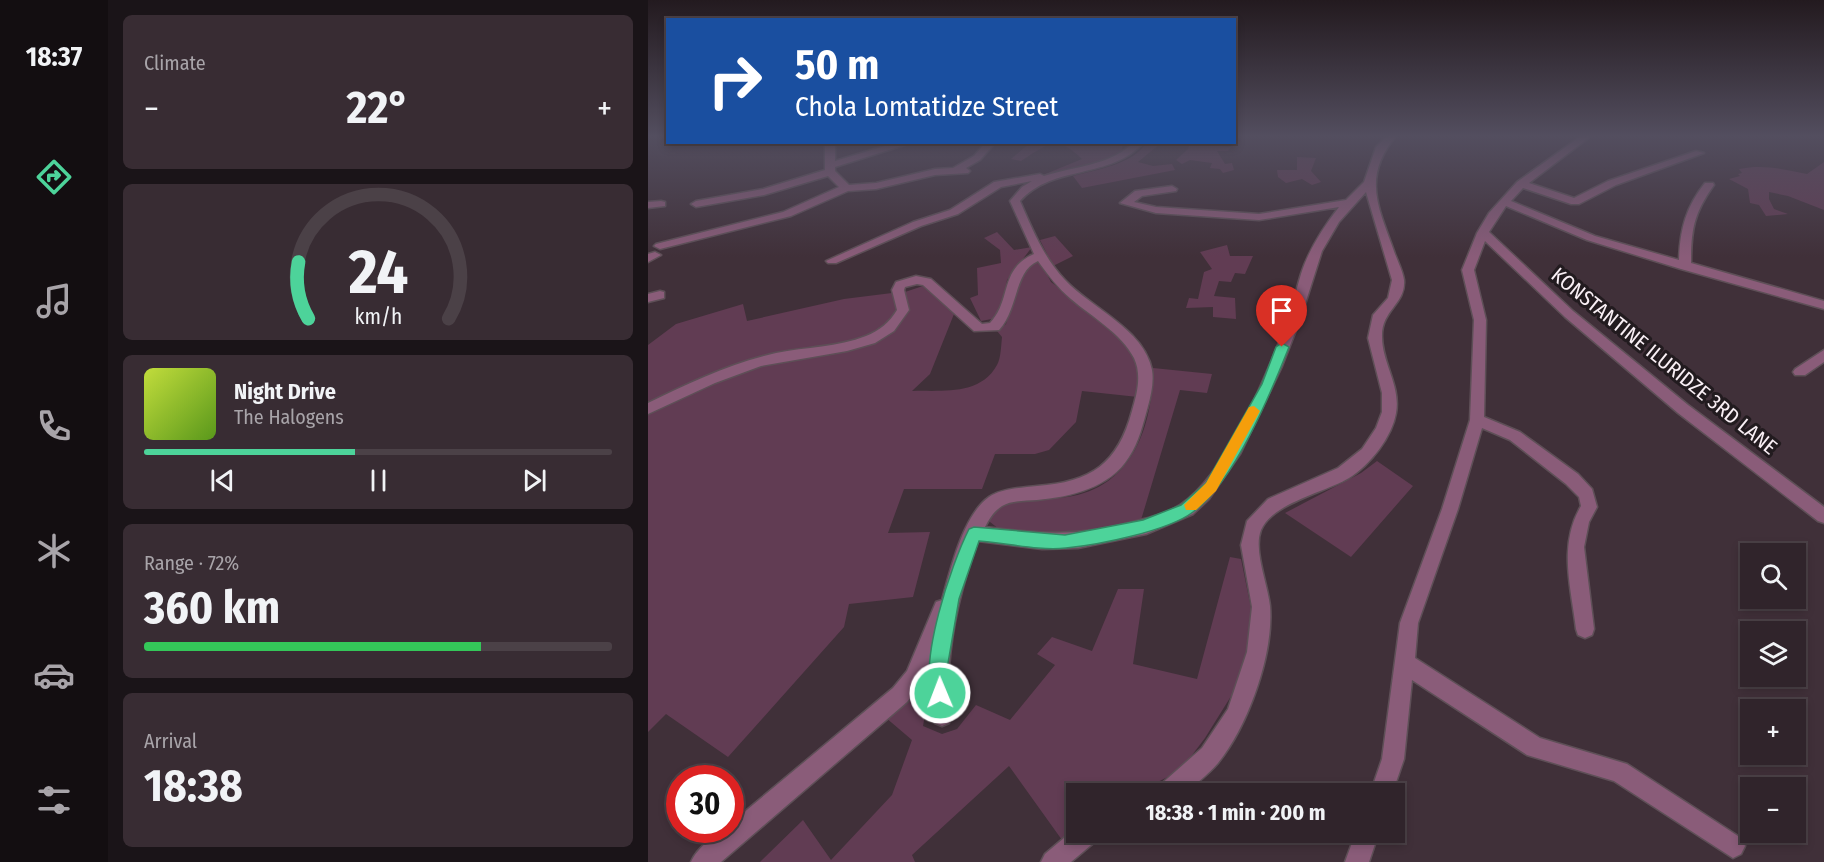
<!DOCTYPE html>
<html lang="en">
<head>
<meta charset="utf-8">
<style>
	body { margin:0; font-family:"Fira Sans Condensed",sans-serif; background:#382c33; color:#f1f3f6; height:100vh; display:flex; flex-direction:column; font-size:22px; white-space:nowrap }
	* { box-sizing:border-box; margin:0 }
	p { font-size:20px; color:#a8a4a9 }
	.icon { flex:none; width:33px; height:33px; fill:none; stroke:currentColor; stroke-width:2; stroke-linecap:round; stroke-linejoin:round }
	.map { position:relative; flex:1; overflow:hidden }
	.side { display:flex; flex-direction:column; gap:15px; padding:15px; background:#1a1418; width:540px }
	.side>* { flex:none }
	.guide { position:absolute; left:18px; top:18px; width:570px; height:126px; border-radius:0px; box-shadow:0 3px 9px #0003,0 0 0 2px #4b4147; background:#1a4fa0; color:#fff; overflow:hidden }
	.controls { position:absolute; left:1092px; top:543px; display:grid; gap:12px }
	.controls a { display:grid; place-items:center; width:66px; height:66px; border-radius:0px; background:#30242b; box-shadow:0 3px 9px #0003,0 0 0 2px #4b4147; font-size:30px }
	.speed { position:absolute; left:18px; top:765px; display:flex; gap:12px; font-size:30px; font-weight:700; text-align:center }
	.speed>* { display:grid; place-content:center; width:78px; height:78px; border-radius:50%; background:#30242b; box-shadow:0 3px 9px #0003,0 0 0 2px #4b4147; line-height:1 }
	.speed .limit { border:9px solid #d22; background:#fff; color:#111 }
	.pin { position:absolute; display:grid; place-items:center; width:51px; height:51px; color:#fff; margin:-62px -26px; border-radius:50% 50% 50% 0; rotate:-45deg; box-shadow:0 0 6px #0007 }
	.pin .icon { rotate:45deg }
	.me { position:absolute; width:66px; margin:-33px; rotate:359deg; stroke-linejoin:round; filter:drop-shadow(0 0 4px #0008) }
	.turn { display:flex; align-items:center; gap:21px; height:126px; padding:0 30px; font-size:27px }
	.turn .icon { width:78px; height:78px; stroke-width:2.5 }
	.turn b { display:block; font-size:42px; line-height:51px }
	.big { font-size:45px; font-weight:700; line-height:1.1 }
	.side .widget { flex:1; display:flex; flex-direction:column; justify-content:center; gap:9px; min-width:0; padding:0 21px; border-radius:9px; background:#382c33 }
	.side .dial { align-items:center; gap:0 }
	.dial svg { height:156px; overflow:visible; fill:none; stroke:#4b4147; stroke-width:7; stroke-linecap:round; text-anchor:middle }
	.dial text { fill:#f1f3f6; stroke:none }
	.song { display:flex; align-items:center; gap:18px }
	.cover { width:72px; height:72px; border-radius:9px; background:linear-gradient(135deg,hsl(70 70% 55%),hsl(90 70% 35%)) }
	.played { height:6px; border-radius:3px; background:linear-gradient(90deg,#4dd39a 45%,#4b4147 45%) }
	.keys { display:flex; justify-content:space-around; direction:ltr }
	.heat { display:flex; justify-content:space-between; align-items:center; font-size:33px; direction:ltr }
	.charge { height:9px; border-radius:4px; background:linear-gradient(90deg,#34c759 72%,#4b4147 0) }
	.trip { position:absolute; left:418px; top:783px; width:339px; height:60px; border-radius:0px; background:#30242b; box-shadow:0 3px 9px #0003,0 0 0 2px #4b4147; font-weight:700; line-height:60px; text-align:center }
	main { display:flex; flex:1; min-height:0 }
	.tab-bar { display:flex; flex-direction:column; width:108px; justify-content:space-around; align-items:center; background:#130e11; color:#a8a4a9 }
	.tab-bar .icon { width:42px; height:42px }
	.tab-bar .active { color:#4dd39a }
	.tab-bar b { font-size:27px; color:#f1f3f6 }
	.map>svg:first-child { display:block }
</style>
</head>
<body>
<main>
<nav class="tab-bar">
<b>18:37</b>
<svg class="icon active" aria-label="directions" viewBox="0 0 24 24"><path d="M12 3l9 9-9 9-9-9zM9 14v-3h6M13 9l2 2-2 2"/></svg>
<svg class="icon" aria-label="music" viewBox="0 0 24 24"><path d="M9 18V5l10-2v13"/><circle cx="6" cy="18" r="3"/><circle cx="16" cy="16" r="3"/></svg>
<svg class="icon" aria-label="phone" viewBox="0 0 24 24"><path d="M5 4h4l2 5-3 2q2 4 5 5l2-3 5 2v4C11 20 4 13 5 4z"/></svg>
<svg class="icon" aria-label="climate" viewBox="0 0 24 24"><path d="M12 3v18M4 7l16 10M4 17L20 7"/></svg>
<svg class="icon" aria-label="car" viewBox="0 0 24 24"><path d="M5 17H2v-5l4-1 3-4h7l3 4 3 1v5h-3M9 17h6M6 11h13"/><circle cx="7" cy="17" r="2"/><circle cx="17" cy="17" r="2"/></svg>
<svg class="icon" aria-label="filters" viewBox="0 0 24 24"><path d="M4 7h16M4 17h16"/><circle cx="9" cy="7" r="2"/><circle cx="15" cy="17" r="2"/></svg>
</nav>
<section class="side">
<div class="widget"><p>Climate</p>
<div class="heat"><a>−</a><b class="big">22°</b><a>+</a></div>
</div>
<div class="widget dial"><svg viewBox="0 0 100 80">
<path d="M14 69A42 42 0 1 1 86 69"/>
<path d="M14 69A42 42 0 0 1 9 40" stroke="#4dd39a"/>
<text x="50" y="56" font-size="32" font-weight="700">24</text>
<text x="50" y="72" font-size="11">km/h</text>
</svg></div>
<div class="widget">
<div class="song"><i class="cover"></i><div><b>Night Drive</b><p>The Halogens</p></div></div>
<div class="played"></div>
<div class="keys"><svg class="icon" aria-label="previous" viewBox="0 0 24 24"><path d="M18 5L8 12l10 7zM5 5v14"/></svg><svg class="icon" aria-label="pause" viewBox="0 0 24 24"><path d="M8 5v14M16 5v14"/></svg><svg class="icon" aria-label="next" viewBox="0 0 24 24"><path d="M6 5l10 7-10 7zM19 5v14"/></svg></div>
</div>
<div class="widget"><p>Range · 72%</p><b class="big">360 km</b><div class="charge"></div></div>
<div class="widget"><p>Arrival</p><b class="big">18:38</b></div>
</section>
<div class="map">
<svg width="1176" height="862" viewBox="0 0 1176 862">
	<rect width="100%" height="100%" fill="#403039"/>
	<path fill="#613c53" d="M475 142 474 151C459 168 416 172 395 175L434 159C409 134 399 144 373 161L363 159 382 143Z
		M498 143H513L490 162 505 166 524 164 527 170 434 188 425 176C447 170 486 164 498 143Z
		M542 143H572L571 146 583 147 580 151H569L577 164 584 163 586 170 575 173 572 169 562 168 564 163 542 160 534 164 528 160 540 149Z
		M649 157 668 158 663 171 673 182 664 185 654 179 638 183 630 177 629 170H649Z
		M1176 162V210L1140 196 1121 192V199L1126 209 1140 214 1118 216 1111 205 1102 203 1100 189 1081 179 1092 176 1090 174 1094 173 1091 169C1115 164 1135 169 1159 174Z
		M349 232 366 250 384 247 359 280 356 301 349 318 333 321 322 298 330 295 329 268 353 263 352 250 336 238Z
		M407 236 425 256 405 266 392 240Z
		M579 245 582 256H605L597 274 587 273 583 282 571 281 566 296 587 298 588 319 565 317V307L538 308 541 298 550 299 556 272 564 269 552 252Z
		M388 261 393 263 403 282 452 319 486 355 492 375 490 397 434 391 428 422 401 450 387 454H347L334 489H256L240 533 282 532 265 597 201 604 196 627 80 757 18 714 0 732V345L28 324 95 304 99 321 196 299 244 293 245 296 275 286 283 290 306 314 282 374 264 391C294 390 332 396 349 365 353 358 353 346 354 337L349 331 358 324 373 271Z
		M505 368 564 374 559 393 532 390 493 520 469 528 422 535 351 529 342 522V516L347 507C355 504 364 499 373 497 388 495 404 499 419 497 484 488 505 426 505 368Z
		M729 461 765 486 703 557 637 513 713 473Z
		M582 557 593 559 603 608V647L585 693 557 738 532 771 487 793 429 794V829L414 840 361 766 264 855 267 862H112L155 820 183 860 244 795 264 740 237 717 292 631 275 726 294 734 309 729 328 705 362 720 407 665 389 654 404 637 444 651 470 589H496L485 664 549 679Z"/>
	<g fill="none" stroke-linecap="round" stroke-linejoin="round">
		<g stroke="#5e4f57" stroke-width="3">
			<path id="street" d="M739 136H748C713 178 731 208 747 254 750 262 755 272 756 280 758 304 733 310 734 337 734 363 753 386 748 413 744 437 722 465 701 478 678 492 624 503 613 530 605 550 620 585 622 606 626 654 600 726 570 763 561 774 547 784 536 794H508L511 786 554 748 580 709 599 652 604 607 593 545 599 521 620 499 690 468 714 449 728 428 734 412V393L720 338 725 315 740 298 744 280 718 192 691 222 674 251 652 320 634 366 592 454 561 499 545 514 498 534 430 548 394 549 330 541C315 581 304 625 301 668 299 686 308 707 301 723L294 726 287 723 284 716 281 665 273 685 259 702 73 862H43C48 850 69 830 82 830V824L245 688 259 671 288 602 294 600C302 571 315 515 341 497 354 488 374 488 389 486 443 482 470 464 484 411 489 394 494 375 486 358 473 333 444 317 423 299 410 288 400 275 390 261 366 271 371 308 351 330L326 331 275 285 269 284 257 287 256 290 261 310 246 331 227 343 199 351 113 366 67 383 0 414V403C41 383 83 363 128 353 158 347 190 347 218 336 231 331 242 322 249 310L244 290 248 282 268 276 283 279 334 324 342 323C364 300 351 269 386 254L362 201 374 187 384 181 353 187 310 214 273 226 188 263H180L178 261 265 222 302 210 346 182 392 174 396 176C427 166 462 166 486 142H496C463 180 405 164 372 201 384 229 396 258 417 280 443 308 496 329 504 370 506 382 503 395 500 406 495 424 491 442 481 457 462 488 422 497 389 500 378 501 364 500 354 506 346 511 341 519 337 527 392 534 430 537 485 522 501 518 518 514 532 505 579 474 619 374 639 322 645 306 648 290 653 274 661 249 675 228 691 207L611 220 508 213 472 203 487 191 524 186 529 189 528 191 494 196 486 202 508 207 611 214 698 200 716 182 728 147Z
				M933 136H943L881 183 926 198 960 181 1048 151 1056 153 968 185 931 204H923L875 188 863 201 947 236 1031 260C1032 229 1038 207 1057 183H1065L1066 185C1046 213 1043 229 1043 263L1176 301V309L1033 269 939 240 858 206 841 232 925 311 1040 405 1176 507V523L1170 521 1030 413 917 317 837 241 826 270 838 320 836 417 872 432 930 474 944 489 949 507 941 522 936 547 946 629 944 635 937 638 930 635 928 629C923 587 910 545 933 506L931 497 918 484 862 440 834 428 810 509 770 623 767 658 892 738 979 764 1093 838 1097 846 1093 854 1085 858 966 781 879 755 764 680 756 759 744 794H722L734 759 752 623 794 509 822 420 826 320 814 270 829 233 841 213 869 182Z
				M177 142H187V161L250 142H266L187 167V171L201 185 228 183 287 169 305 168 326 156 338 142H348L332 160 318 168 322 171 320 173 287 175 228 189 200 191 143 216 12 249 6 246 8 244 135 212 191 187 180 176 116 195 48 207 43 204 48 201 115 189 177 170Z
				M13 201 17 202V206L0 208V202Z
				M7 252 13 255 0 262V254Z
				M12 291 16 292V298L0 302V294Z
				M1176 350V362L1157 375H1147L1145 372 1147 369Z
				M429 827V832H452L449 840 423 862H393L397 854Z
				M708 832H731L721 862H697Z"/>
		</g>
		<use href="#street" fill="#8a5c79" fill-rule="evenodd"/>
	</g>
	<linearGradient id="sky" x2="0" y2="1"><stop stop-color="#231a1f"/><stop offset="0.53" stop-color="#534e5f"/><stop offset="1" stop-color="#534e5f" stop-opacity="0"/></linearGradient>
	<rect width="1176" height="257" fill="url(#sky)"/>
	<path fill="#4dd39a" stroke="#328964" stroke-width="1.5" d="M634 343 641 347C622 395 586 482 545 512 520 531 450 545 418 548 391 551 359 543 331 541L311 599 299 669 301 693 298 699 292 702 285 699C270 662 303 565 321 529L326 527 417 535 495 520 533 505 558 483 614 384 628 347Z"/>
	<path fill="#f59e0b" d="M606 406 612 411 568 491 548 510H538L536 505 558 483 601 407Z"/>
	<g text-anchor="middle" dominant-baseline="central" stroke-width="6" stroke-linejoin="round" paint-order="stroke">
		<g font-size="21" fill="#f9eff5" stroke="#221b1f">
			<text transform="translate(1016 361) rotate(39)">KONSTANTINE ILURIDZE 3RD LANE</text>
		</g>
	</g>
</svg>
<div class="controls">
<a><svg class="icon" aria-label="search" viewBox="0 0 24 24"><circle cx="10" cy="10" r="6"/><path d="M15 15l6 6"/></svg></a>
<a><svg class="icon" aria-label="layers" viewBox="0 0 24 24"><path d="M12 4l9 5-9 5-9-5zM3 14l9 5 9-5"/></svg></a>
<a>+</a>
<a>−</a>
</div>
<div class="speed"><div class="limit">30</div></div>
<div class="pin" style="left:634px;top:347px;background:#d93025"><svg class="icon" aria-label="arrive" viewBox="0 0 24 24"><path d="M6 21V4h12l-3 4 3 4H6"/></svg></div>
<svg class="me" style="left:292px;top:693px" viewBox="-20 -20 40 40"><circle r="17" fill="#4dd39a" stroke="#fff" stroke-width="3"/><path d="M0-11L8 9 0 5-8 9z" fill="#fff"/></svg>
<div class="trip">18:38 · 1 min · 200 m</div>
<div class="guide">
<div class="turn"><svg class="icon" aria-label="right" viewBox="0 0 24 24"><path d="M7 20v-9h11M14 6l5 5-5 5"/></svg><div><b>50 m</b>Chola Lomtatidze Street</div></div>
</div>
</div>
</main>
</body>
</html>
